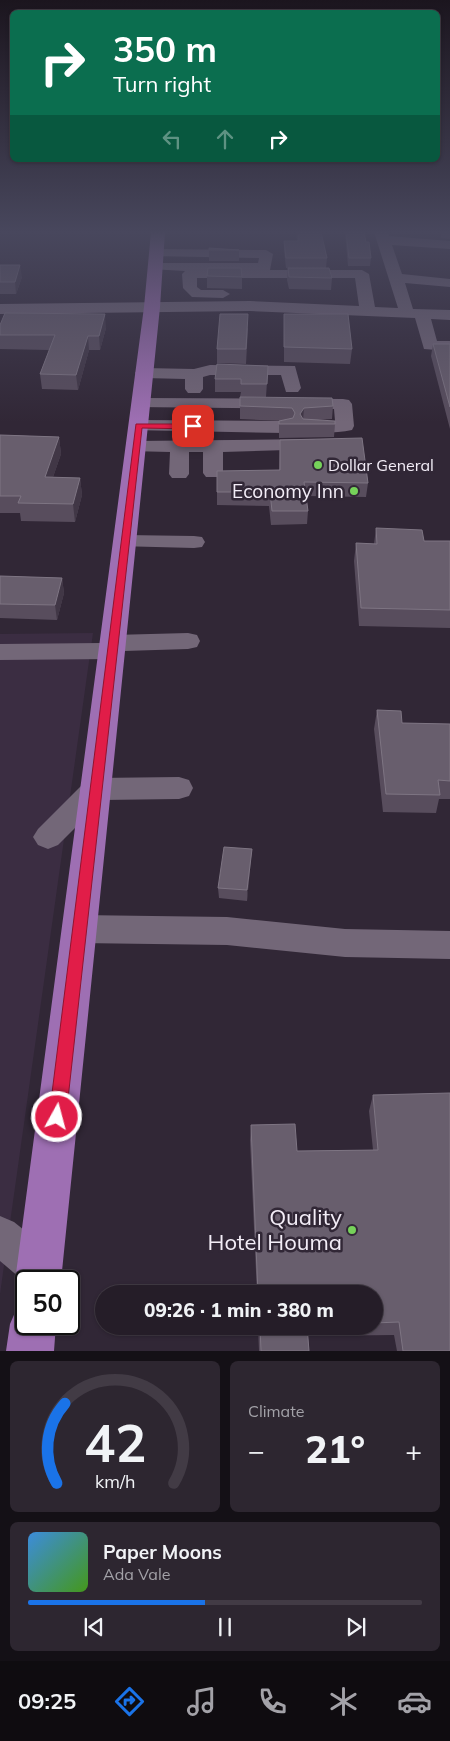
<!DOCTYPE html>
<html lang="en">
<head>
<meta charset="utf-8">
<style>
	body { margin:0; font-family:Mulish,sans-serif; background:#2d2630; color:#f1f3f6; height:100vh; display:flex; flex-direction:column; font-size:19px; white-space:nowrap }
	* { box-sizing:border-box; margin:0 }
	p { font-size:16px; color:#a3a2a8 }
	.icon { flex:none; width:28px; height:28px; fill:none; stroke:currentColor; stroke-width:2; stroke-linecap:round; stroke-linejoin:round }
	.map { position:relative; height:1351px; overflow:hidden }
	.details { display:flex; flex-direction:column; gap:10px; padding:10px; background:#141016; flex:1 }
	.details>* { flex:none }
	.top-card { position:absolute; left:10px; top:10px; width:430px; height:152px; border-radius:8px; box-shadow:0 1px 4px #0004,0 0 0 1px #423b45; background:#0b6e4f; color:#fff; overflow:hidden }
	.speed { position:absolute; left:15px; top:1270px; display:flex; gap:10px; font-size:25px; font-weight:700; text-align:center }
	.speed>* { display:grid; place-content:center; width:65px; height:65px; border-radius:50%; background:#251d28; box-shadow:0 1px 4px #0004,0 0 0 1px #423b45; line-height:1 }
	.speed .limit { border:2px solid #111; border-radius:8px; background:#fff; color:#111 }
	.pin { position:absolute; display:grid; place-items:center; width:42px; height:42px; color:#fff; margin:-21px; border-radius:10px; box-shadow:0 2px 8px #0006 }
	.me { position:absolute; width:55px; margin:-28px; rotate:7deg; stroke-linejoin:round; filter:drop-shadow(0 0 4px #0008) }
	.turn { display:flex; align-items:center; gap:18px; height:105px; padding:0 20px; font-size:22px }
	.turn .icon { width:65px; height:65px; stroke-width:2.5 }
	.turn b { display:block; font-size:35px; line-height:42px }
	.lanes { display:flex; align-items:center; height:48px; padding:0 20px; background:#0003; justify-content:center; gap:25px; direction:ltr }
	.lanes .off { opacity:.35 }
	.big { font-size:38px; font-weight:800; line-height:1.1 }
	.details .widget { flex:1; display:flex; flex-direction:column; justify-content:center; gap:8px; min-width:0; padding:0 18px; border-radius:8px; background:#2d2630 }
	.details .dial { align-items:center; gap:0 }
	.dial svg { height:130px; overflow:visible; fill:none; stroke:#423b45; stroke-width:7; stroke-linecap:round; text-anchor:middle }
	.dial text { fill:#f1f3f6; stroke:none }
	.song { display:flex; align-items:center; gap:15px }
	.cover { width:60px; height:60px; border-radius:8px; background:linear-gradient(135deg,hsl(210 70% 55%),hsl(100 70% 35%)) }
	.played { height:5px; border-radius:2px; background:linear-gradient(90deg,#1a73e8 45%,#423b45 45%) }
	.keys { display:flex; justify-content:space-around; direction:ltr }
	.heat { display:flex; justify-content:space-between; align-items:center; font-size:28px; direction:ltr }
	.details .tiles { flex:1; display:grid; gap:10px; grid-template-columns:1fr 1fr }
	.widget:last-child { grid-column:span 2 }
	.trip { position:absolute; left:95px; top:1285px; width:288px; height:50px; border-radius:25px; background:#251d28; box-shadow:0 1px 4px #0004,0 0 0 1px #423b45; font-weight:800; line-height:50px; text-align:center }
	.menu { display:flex; height:80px; justify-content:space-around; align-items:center; background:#0f0c10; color:#a3a2a8 }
	.menu .icon { width:35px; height:35px }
	.menu .current { color:#1a73e8 }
	.menu b { font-size:22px; color:#f1f3f6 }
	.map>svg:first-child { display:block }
</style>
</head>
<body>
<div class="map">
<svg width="450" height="1351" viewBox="0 0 450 1351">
	<rect width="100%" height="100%" fill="#312736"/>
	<path fill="#3b2d42" d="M93 633 0 1294V634Z"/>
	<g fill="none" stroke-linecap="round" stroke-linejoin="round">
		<path fill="#736778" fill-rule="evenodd" d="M374 232H388L389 236 450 241V249L392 245 402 274 450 279V287L405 283 413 309 450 310V320L431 319 437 341H450V351L424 349 415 318 250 311 0 314V304L250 301 359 306 355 278H197V287L201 290H223L230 294 223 298 192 297 183 288 182 274 185 271 150 269 148 266 150 263H258L259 258 151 256 149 253 156 249 266 250 273 254 270 270H362L369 274 375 307 398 308Z
			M210 365 295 366 301 388 298 392H286L281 375H210L203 377V389L200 393H188L185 389V379L144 378 138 377 135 373 138 369 144 368 194 369Z
			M141 398 343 399 349 400 352 404 354 426 352 430C337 433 318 434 303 431L301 427 303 423 335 421 334 409 135 407 132 403 135 399Z
			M138 420 284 421 291 423 293 427 291 431 284 433 131 430 129 426 131 422Z
			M313 439 320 441 322 445 320 449 223 452V473L220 477H206L203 473V452H189V474L186 478H172L169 474 170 452 129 451 127 447 129 443 136 441Z
			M125 535 194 536 202 537 205 542 202 547 194 548 117 546 114 541 117 536Z
			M188 633 197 635 200 641 197 647 188 649 124 651 121 657 112 659 0 660V644L101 643 104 637 113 635Z
			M179 777 189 780 193 788 189 796 179 799 103 800 58 845 48 849 38 845 33 837 38 829 86 781 96 778Z
			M79 915 227 917 345 929 450 931V959L345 957 227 945 79 943 68 939 63 929 68 919Z
			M0 1216 14 1222 54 1254 60 1268 55 1281 26 1283 0 1261Z"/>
		<path fill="#9e6fb3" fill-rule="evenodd" d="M151 232H165L160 307 61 1281H26V1299L22 1297 15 1281 144 307Z
			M26 1304V1324H56L54 1351H6L10 1324 17 1308Z"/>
	</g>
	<path fill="#584d5d" d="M296 232H321L327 258 326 268H286L284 250V241H297Z
		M345 232H364L366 242 371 258 370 266H348Z
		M441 232H450V239L441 238Z
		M209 248 239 250V261H209Z
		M0 265 22 277 16 294H0Z
		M288 268 332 278 331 290 289 289 287 280Z
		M207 276 242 277V289L207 288Z
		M284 314 352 349 350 364 284 362Z
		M0 325 106 328 100 350H89L78 390 42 389 40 374 49 350 0 349Z
		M248 328 246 364 217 363V349Z
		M433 344H450V429L431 356Z
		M268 366 266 397H240L241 392H215V379Z
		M240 397 333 406 332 419 318 420 335 424 334 437 279 438V421H282L240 419Z
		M0 435 59 437 61 454 53 477 80 478 82 495 75 522 21 521 20 513H0Z
		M280 440 368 483 366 497 306 496 308 511 307 524 271 525 269 506 217 505V471L279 470Z
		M376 528 424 541H450V628L359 626 354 561 356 543 374 544Z
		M0 576 62 578 64 593 57 620 0 618Z
		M377 710 402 723 450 724V799H439L436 813 383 812 374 729Z
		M252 849 251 859 247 901 219 898 218 888Z
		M373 1095 450 1351H397L394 1335 308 1336 309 1351H259L258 1326H374V1294H257L250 1140 251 1125 297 1151 373 1150 369 1111Z"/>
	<path fill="#413746" d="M20 265 22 277 16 294 15 282Z
		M105 314 106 328 100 350 99 336Z
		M88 336 89 350 78 390 76 375Z
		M304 408 303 421 300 414Z
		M59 437 61 454 47 494 45 477Z
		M80 478 82 495 75 522 73 504Z
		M62 578 64 593 57 620 55 605Z
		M252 849 251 859 247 901V890Z"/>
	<path fill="#685e6d" stroke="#7e7583" d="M298 232H321L327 258H286L284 241H299Z
		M346 232H364L366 242H369L371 258H349Z
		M209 248 239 250H209Z
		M0 265H20L15 282H0Z
		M208 268H241L242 277 207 276Z
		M288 268H329L332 278 289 277Z
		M5 313 105 314 99 336H88L76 375 40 374 55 335H0V325Z
		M220 314H248L246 349H217Z
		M284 314H348L352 349 284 347Z
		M433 344H450V407Z
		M217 364 268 366 267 384H241V379H215Z
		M240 397 332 398 333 406 304 408 300 414 303 419 335 421V424H279V421L293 418 295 413 292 408 240 406Z
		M0 435 59 437 45 477 80 478 73 504 18 503 21 496H0Z
		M362 438 368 483 304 482 308 511H272L270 492H217V471L280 470V440Z
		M376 528 422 530 424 541H450V610L361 608 356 543 377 544Z
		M0 576 62 578 55 605 0 604Z
		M377 710 401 711 402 723 450 724V781L438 780 440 795 386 794Z
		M224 847 252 849 247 890 218 888Z
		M450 1093V1351H403L399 1322 374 1323V1294H258L251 1125 295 1124 297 1151 378 1150 373 1095Z
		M260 1326H307L309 1351H261Z"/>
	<linearGradient id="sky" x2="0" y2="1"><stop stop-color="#1b151e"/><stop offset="0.55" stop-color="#48475d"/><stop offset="1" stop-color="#48475d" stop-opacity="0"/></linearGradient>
	<rect width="450" height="422" fill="url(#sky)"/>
	<path fill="#e11d48" stroke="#92132f" d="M136 424H193L197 426 193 429 142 428 66 1117 63 1123 57 1126 51 1123 49 1117Z"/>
	<g fill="#76d25a" stroke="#312736" stroke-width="2">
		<circle cx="318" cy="465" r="5"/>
		<circle cx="354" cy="491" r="5"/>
		<circle cx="352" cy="1230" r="5"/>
	</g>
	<g text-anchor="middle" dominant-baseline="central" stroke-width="5" stroke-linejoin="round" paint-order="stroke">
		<g font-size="16" fill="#f3edf7" stroke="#312736" text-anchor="start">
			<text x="328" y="465">Dollar General</text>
		</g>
		<g font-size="19" fill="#f3edf7" stroke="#312736" text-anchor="end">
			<text x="344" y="491">Economy Inn</text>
		</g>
		<g font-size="22" fill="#f3edf7" stroke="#312736" text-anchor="end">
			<text x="342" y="1217">Quality<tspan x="342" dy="25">Hotel Houma</tspan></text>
		</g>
	</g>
</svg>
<div class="speed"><div class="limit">50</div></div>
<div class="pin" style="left:193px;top:426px;background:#d93025"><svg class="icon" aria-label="arrive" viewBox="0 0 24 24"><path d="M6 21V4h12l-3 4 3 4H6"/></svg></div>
<svg class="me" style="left:57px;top:1117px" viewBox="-20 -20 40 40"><circle r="17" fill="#e11d48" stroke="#fff" stroke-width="3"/><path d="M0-11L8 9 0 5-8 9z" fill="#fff"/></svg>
<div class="trip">09:26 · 1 min · 380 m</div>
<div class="top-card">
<div class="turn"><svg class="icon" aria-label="right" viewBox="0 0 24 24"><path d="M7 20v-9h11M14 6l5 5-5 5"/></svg><div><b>350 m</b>Turn right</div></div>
<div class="lanes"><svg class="icon off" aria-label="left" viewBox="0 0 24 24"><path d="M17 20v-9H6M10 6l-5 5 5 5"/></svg><svg class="icon off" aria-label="ahead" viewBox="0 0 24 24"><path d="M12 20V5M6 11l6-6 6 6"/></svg><svg class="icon" aria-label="right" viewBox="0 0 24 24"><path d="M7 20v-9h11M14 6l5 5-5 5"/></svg></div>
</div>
</div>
<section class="details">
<div class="tiles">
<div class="widget dial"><svg viewBox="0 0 100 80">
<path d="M14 69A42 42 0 1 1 86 69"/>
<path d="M14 69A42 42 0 0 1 19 20" stroke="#1a73e8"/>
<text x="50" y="56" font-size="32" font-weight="700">42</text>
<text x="50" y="72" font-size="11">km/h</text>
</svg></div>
<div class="widget"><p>Climate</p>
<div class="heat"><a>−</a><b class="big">21°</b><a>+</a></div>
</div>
<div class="widget">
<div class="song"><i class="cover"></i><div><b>Paper Moons</b><p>Ada Vale</p></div></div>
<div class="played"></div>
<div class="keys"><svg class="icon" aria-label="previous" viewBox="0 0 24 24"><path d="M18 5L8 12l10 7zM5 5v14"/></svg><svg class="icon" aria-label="pause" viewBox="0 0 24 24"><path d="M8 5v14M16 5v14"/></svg><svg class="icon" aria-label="next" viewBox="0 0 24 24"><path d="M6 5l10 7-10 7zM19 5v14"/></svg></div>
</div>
</div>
</section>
<nav class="menu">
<b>09:25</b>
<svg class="icon current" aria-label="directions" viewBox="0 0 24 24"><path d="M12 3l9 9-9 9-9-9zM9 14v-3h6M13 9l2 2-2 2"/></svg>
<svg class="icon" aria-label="music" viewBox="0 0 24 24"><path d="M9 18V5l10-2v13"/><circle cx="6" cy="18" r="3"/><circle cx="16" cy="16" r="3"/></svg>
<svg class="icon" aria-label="phone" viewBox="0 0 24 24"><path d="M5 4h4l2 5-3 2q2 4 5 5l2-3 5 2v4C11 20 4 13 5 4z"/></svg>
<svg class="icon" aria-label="climate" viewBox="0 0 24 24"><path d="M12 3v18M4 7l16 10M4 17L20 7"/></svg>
<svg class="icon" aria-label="car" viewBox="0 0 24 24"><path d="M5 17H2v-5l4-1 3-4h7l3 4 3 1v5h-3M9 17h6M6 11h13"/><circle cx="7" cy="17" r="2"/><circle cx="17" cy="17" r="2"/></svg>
</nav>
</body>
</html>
